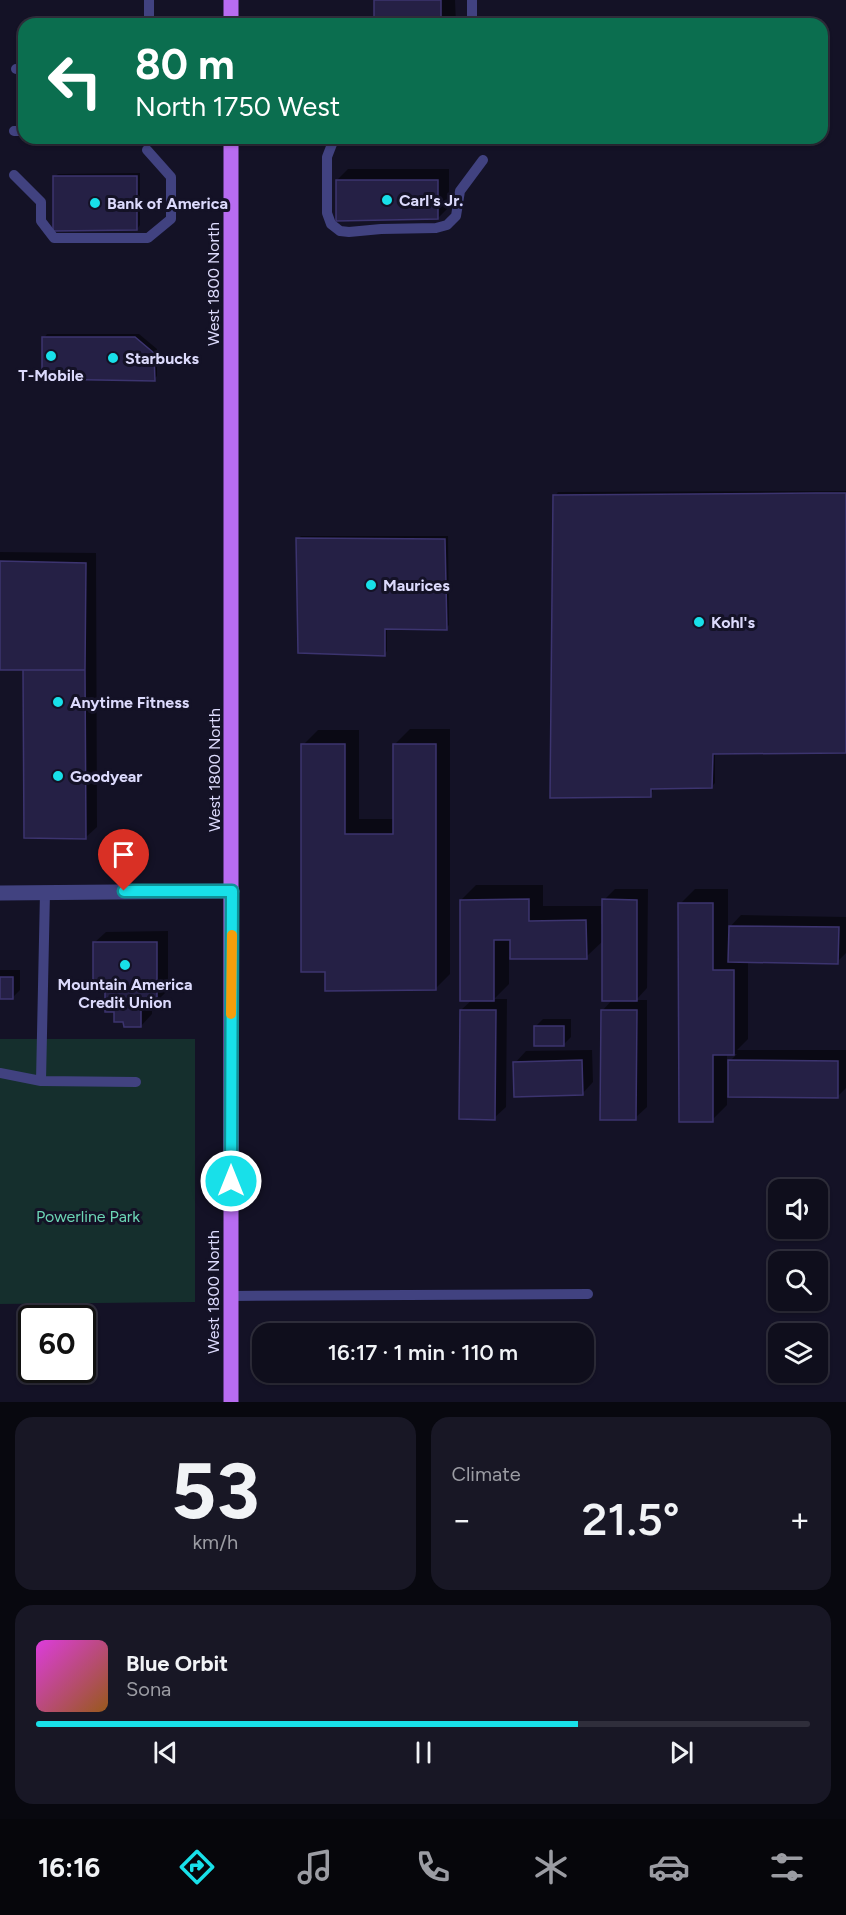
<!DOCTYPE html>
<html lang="en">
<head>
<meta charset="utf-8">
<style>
	body { margin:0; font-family:Figtree,sans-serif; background:#181725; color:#f1f3f6; height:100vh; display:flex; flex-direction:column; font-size:22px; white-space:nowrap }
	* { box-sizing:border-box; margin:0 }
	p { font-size:20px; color:#9b9ca3 }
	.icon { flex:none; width:33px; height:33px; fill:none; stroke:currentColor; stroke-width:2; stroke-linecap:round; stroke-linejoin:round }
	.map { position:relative; height:1402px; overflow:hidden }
	.panel { display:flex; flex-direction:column; gap:15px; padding:15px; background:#08080f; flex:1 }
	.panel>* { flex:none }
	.banner { position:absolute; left:18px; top:18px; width:810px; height:126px; border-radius:18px; box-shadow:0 2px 4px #0004,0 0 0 2px #2f2e3b; background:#0b6e4f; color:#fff; overflow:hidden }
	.fabs { position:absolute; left:768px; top:1179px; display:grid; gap:12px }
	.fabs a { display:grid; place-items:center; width:60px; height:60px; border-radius:12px; background:#0f0e1c; box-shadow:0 2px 4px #0004,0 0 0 2px #2f2e3b; font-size:30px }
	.speed { position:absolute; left:18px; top:1305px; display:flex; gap:12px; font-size:30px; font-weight:700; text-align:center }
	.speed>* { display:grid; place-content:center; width:78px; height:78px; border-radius:50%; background:#0f0e1c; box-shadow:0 2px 4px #0004,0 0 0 2px #2f2e3b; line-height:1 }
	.speed .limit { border:3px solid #111; border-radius:9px; background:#fff; color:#111 }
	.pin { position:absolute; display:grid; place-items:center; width:51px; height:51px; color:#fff; margin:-62px -26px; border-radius:50% 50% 50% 0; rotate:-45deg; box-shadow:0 0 6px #0007 }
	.pin .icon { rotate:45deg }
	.me { position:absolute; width:66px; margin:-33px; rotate:0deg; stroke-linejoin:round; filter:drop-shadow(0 0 4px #0008) }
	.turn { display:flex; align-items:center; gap:21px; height:126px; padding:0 18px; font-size:27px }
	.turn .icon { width:78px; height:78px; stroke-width:2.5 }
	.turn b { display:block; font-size:42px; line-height:51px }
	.big { font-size:45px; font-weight:600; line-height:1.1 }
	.panel .card { flex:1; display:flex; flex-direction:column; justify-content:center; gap:9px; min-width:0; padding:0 21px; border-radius:18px; background:#181725 }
	.panel .dial { align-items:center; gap:0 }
	.dial b { font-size:78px; line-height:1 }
	.song { display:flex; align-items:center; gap:18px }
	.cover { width:72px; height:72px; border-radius:9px; background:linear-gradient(135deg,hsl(300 70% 55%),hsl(30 70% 35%)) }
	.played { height:6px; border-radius:3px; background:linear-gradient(90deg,#18e0e9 70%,#2f2e3b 70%) }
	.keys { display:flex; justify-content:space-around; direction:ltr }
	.heat { display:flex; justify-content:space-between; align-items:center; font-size:33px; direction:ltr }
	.panel .tiles { flex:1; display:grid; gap:15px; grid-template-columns:1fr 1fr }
	.card:last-child { grid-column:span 2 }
	.trip { position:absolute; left:252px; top:1323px; width:342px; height:60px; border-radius:18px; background:#0f0e1c; box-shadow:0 2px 4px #0004,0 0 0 2px #2f2e3b; font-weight:600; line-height:60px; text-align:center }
	.menu { display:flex; height:96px; justify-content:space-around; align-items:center; background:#06060b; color:#9b9ca3 }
	.menu .icon { width:42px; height:42px }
	.menu .current { color:#18e0e9 }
	.menu b { font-size:27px; color:#f1f3f6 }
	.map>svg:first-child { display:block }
</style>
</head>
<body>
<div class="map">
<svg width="846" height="1402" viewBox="0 0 846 1402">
	<rect width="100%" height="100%" fill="#141226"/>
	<path fill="#152f2d" d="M0 1039H195V1302L0 1304Z"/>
	<path fill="#0007" fill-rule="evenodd" d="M376 0H455L456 24H376Z
		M348 169H449V207L438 218 337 180Z
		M140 173V225L137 229 54 177 58 174Z
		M47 334H139L157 349V376L154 379 44 338Z
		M846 491V752H715V783L712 786 654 787 651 796 555 496 558 492Z
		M301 536H448L449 625 446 628 387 627V651L384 655 297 539Z
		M0 552 96 553 97 827 85 838 25 669H0Z
		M410 729H450V974L435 989 326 970 303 745 318 730H359V819H395V744Z
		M476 885H543V906H601V924H604V900L615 889H648L647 988 636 1000H647V1107L635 1118 602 1011 613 999 604 940 586 957H509V984L494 999H507L506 1107 494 1118 461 1010 473 999 461 900Z
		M695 889H728V929L741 915 846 917V953L837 962 748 961V1039L737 1050H846V1088L837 1097 727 1096V1105L712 1120 680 904ZM727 1054H737L727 1064Z
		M168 931V990L156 1002H152V1014L141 1026 125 1021 115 1011 94 943 106 932Z
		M0 970H20V990L13 997H0Z
		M543 1019H571V1037L564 1044 535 1027Z
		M592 1050 593 1082 582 1094 515 1063 526 1051Z"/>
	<path fill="#252045" stroke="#3c346f" stroke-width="1.5" d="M374 0H441V24H374Z
		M53 176H137V230L53 231Z
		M336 180H438V219L336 221Z
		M42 337H135L154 353 155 381 42 379Z
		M816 493H846V753L713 754 712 788 651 789V797L550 798 553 495Z
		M296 538 445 539 447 630 385 629V656L298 653Z
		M0 561 86 563 85 670H0Z
		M23 670H85L86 839 24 838Z
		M301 744H345V834H393V744H436V990L325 991V972H301Z
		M529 899V921L586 920 587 959H510V940H494V1001H460V900Z
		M602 899 637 900V1001H602Z
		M678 903H713V970H734V1055H713V1122H679Z
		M729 926 839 927 838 964 728 962Z
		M93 942H157V1003H141V1027H124L123 1022H114V1012H105V988H93Z
		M0 977H13V999H0Z
		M460 1010H496L495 1120 459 1119Z
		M601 1010H637L636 1120H600Z
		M534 1026H564V1046H534Z
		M582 1060 583 1095 514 1097 513 1062Z
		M728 1060 838 1061V1098L728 1097Z"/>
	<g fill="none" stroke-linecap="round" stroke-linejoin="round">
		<path stroke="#414280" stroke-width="10" d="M149 24V0
			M472 24V0
			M16 69H24
			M14 131H24
			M334 139 327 157V213L331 224 340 231 349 232 381 229 436 228 447 225 456 216 460 191 483 160
			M14 175 41 202V221L54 238H148L171 219V177L147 150
			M45 892 41 1081 136 1082
			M0 1073 41 1081
			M231 1296 588 1294"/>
		<path stroke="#414280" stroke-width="15" d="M0 893 232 891"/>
		<path stroke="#b86cf1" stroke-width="15" d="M231 24V0
			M231 138V1402"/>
	</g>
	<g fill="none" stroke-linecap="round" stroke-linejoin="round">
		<g stroke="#109297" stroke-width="15">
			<path id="route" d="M124 891H232L231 1181"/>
		</g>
		<use href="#route" stroke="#18e0e9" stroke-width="10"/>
		<path stroke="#f59e0b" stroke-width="10" d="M231 1014 232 935"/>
	</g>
	<g fill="#18e0e9" stroke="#141226" stroke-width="2">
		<circle cx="387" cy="200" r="6"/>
		<circle cx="95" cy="203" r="6"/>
		<circle cx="51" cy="356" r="6"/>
		<circle cx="113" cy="358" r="6"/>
		<circle cx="371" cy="585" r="6"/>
		<circle cx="699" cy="622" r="6"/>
		<circle cx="58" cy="702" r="6"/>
		<circle cx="58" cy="776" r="6"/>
		<circle cx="125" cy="965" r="6"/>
	</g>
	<g text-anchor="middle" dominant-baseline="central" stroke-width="6" stroke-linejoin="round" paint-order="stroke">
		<g font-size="16" font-weight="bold" fill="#dcdafc" stroke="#141226" text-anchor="start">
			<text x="399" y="200">Carl's Jr.</text>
			<text x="107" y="203">Bank of America</text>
			<text x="125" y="358">Starbucks</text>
			<text x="51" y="375" text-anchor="middle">T-Mobile</text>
			<text x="383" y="585">Maurices</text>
			<text x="711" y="622">Kohl's</text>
			<text x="70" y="702">Anytime Fitness</text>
			<text x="70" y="776">Goodyear</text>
			<text x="125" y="984" text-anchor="middle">Mountain America<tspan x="125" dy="18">Credit Union</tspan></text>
		</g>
		<g font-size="16" fill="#dcdafc" stroke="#141226">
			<text transform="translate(213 284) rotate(-90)">West 1800 North</text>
			<text transform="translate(214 770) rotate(-90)">West 1800 North</text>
			<text transform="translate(213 1292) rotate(-90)">West 1800 North</text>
		</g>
		<g font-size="16" fill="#6cd6b5" stroke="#141226">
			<text x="88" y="1216">Powerline Park</text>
		</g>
	</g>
</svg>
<div class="fabs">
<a><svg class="icon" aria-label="sound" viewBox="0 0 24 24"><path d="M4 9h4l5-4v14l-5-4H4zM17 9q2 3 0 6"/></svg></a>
<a><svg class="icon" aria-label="search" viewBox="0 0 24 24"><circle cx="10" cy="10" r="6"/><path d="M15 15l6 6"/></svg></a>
<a><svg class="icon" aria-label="layers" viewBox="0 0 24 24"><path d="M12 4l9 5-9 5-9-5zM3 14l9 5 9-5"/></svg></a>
</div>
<div class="speed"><div class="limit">60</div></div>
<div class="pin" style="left:124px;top:891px;background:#d93025"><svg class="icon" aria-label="arrive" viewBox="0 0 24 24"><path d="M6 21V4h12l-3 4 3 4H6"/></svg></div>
<svg class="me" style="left:231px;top:1181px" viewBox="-20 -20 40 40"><circle r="17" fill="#18e0e9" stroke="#fff" stroke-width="3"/><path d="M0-11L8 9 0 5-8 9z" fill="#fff"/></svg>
<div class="trip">16:17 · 1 min · 110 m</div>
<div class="banner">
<div class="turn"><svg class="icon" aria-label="left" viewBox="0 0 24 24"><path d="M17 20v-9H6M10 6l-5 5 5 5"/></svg><div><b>80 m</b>North 1750 West</div></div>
</div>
</div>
<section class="panel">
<div class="tiles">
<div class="card dial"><b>53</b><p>km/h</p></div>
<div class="card"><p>Climate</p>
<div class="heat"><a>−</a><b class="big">21.5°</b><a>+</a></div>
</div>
<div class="card">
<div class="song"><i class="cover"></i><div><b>Blue Orbit</b><p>Sona</p></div></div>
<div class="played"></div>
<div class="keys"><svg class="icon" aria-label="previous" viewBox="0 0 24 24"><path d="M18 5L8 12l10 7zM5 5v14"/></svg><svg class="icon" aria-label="pause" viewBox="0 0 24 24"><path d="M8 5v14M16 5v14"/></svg><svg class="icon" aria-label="next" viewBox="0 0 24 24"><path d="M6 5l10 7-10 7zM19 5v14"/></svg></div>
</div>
</div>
</section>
<nav class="menu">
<b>16:16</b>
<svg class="icon current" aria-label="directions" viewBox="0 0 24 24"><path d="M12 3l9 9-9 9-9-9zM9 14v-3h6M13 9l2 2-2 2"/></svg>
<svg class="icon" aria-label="music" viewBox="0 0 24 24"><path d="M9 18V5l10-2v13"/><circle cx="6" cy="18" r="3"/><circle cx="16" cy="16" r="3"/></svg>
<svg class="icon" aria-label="phone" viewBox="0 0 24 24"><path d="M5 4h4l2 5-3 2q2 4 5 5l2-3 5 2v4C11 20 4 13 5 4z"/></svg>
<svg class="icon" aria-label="climate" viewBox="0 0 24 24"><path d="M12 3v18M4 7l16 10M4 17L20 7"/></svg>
<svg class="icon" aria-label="car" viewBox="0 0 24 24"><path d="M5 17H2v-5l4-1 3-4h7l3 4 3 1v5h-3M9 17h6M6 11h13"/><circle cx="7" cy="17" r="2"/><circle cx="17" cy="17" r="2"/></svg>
<svg class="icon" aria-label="filters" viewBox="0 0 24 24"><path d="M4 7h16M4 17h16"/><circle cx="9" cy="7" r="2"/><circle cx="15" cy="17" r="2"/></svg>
</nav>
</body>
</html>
